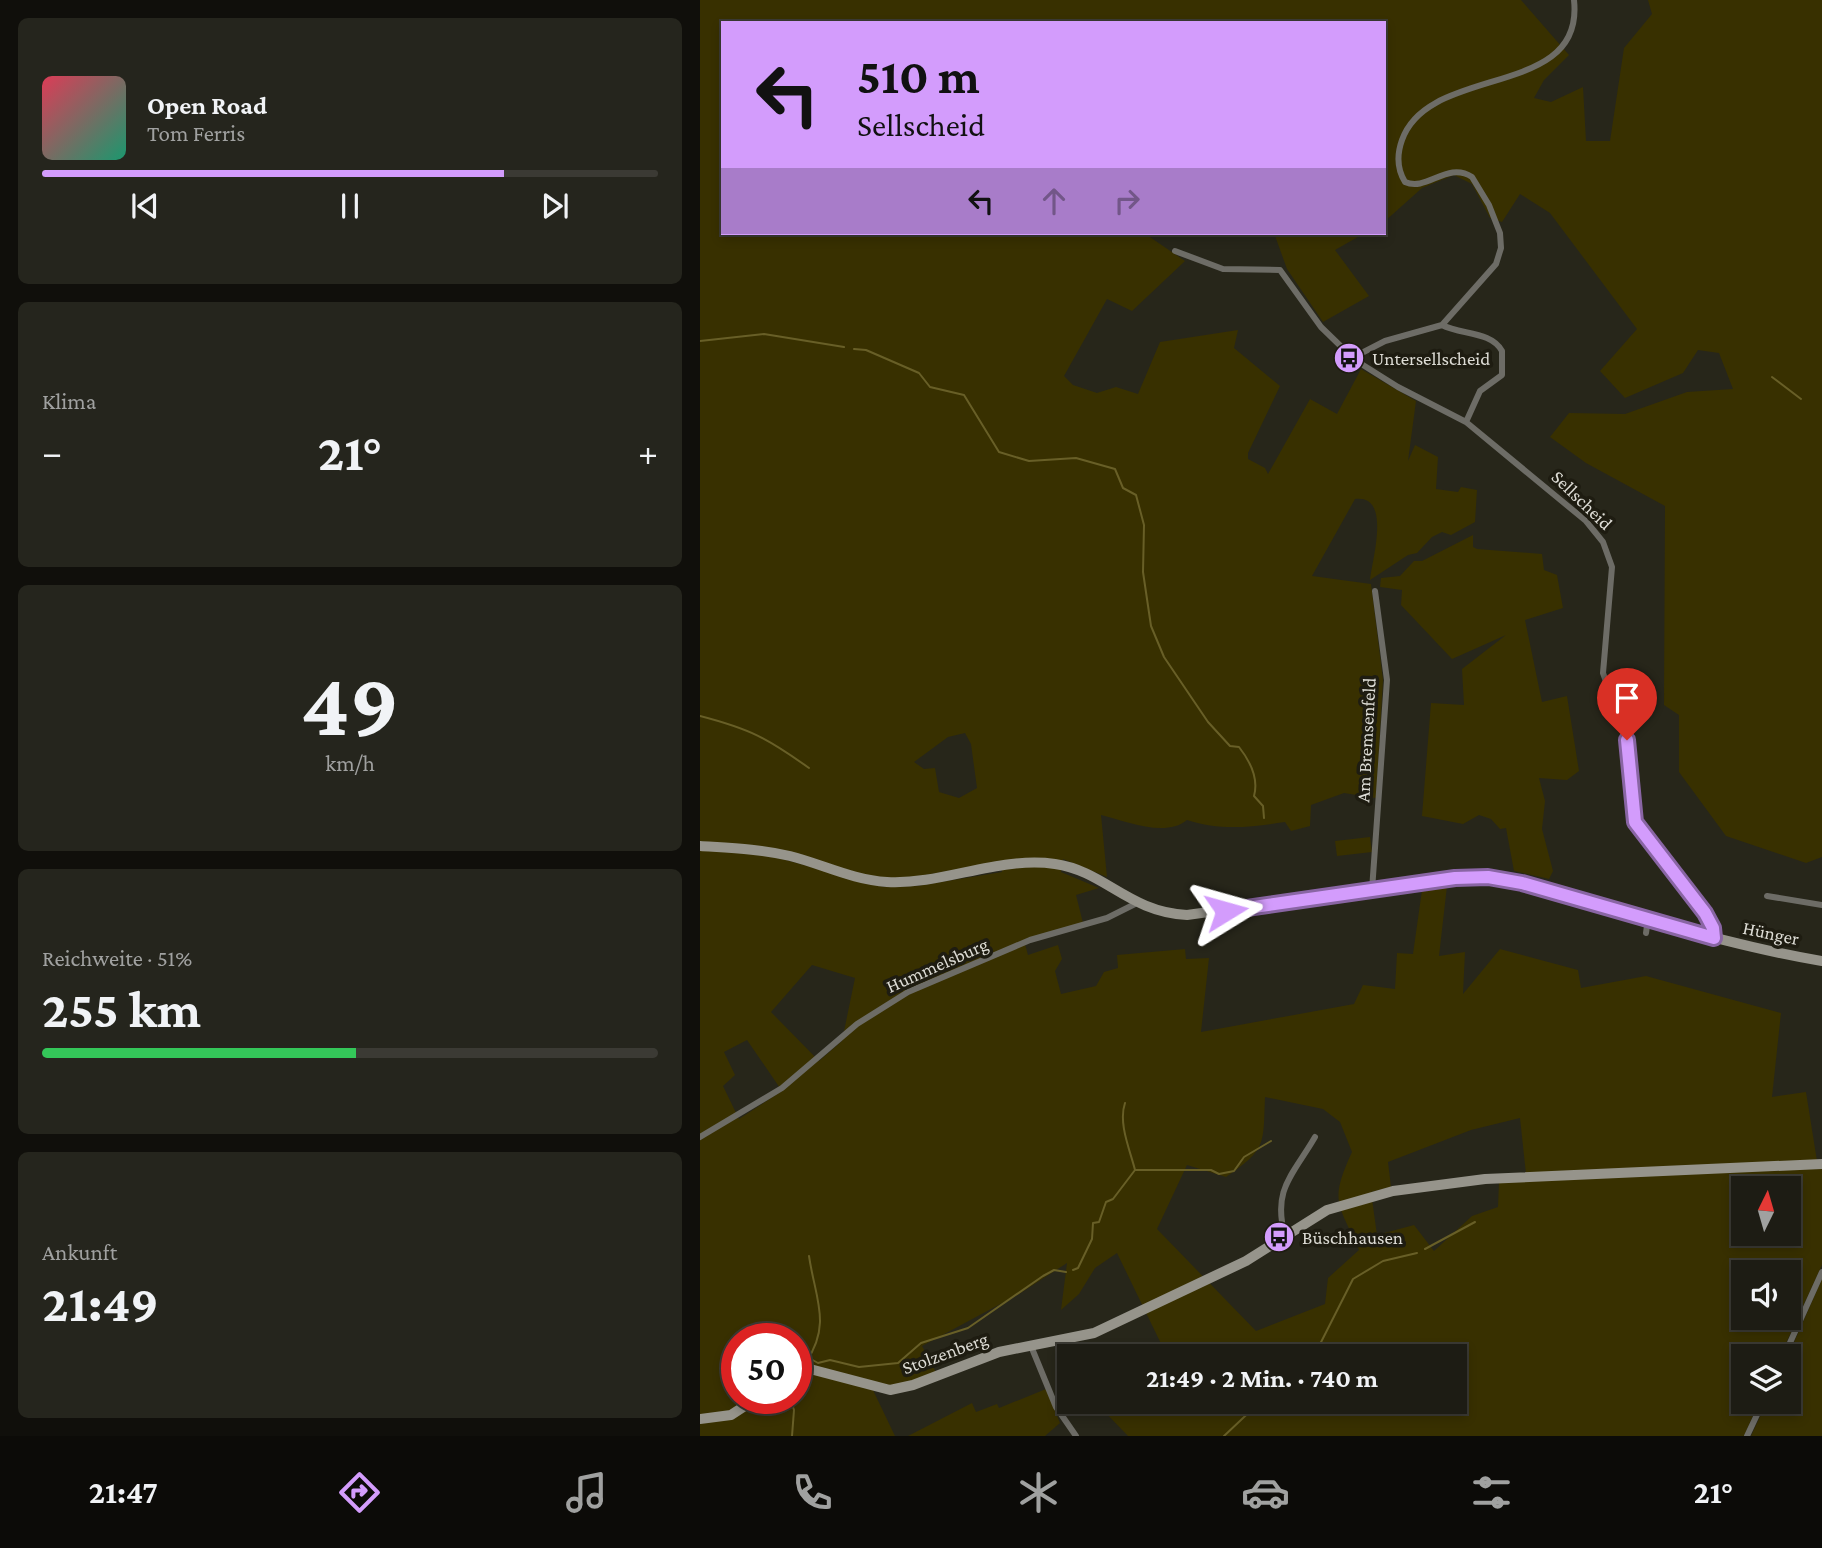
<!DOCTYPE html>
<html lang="de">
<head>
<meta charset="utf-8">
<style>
	body { margin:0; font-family:"Crimson Pro",serif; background:#25251d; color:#f1f3f6; height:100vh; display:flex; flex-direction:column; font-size:26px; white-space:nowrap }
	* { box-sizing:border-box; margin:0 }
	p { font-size:23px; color:#a0a1a0 }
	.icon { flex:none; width:38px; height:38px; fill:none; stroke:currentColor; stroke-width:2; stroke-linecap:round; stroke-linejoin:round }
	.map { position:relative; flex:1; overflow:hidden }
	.side { display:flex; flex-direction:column; gap:18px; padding:18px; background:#100f0b; width:700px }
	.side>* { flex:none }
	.top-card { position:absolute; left:21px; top:21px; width:665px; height:214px; border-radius:0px; box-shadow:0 4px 10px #0003,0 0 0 2px #3b3a34; background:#d39cfc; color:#111; overflow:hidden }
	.needle { width:46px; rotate:5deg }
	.controls { position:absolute; left:1031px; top:1176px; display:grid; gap:14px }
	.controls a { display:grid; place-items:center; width:70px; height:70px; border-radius:0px; background:#1d1c14; box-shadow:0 4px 10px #0003,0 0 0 2px #3b3a34; font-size:35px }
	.speed { position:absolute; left:21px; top:1323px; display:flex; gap:14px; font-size:35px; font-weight:700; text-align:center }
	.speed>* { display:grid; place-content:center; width:91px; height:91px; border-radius:50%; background:#1d1c14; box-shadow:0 4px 10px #0003,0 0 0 2px #3b3a34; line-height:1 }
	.speed .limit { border:10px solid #d22; background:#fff; color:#111 }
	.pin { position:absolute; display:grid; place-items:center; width:60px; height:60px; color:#fff; margin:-72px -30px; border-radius:50% 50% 50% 0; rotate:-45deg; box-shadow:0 0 7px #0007 }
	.pin .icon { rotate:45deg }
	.me { position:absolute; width:77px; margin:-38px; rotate:82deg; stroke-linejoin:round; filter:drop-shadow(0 0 5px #0008) }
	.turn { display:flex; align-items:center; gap:24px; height:147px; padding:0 21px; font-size:32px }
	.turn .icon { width:91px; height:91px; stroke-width:2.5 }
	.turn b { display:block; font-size:49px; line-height:60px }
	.lanes { display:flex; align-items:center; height:66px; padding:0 21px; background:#0003; justify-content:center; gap:35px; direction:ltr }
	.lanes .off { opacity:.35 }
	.big { font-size:52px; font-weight:700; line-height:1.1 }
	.side .tile { flex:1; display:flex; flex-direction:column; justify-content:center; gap:10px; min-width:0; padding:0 24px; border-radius:10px; background:#25251d }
	.side .dial { align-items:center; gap:0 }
	.dial b { font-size:91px; line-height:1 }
	.song { display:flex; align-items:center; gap:21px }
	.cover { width:84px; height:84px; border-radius:10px; background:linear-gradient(135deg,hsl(350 70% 55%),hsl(160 70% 35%)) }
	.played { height:7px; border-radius:4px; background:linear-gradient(90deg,#d39cfc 75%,#3b3a34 75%) }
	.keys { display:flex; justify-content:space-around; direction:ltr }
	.heat { display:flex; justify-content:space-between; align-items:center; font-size:38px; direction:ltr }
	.charge { height:10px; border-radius:5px; background:linear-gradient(90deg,#34c759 51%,#3b3a34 0) }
	.trip { position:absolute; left:357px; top:1344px; width:410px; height:70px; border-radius:0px; background:#1d1c14; box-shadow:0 4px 10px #0003,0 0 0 2px #3b3a34; font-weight:700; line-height:70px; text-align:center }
	.menu { display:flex; height:112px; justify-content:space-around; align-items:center; background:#0c0b08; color:#a0a1a0 }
	.menu .icon { width:49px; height:49px }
	.menu .current { color:#d39cfc }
	.menu b { font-size:32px; color:#f1f3f6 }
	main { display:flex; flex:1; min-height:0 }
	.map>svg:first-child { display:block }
</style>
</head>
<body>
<main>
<section class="side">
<div class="tile">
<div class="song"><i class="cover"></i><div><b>Open Road</b><p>Tom Ferris</p></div></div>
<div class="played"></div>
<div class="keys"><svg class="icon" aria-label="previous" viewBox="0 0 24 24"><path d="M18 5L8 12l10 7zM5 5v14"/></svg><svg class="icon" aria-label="pause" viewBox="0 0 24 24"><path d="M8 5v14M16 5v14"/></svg><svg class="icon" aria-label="next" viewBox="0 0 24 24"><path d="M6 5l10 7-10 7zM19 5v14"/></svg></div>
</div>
<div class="tile"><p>Klima</p>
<div class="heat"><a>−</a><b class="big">21°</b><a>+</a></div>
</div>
<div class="tile dial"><b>49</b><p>km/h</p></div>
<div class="tile"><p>Reichweite · 51%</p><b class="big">255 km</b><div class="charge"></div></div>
<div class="tile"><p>Ankunft</p><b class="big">21:49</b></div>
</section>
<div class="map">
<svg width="1122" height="1436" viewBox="0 0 1122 1436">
	<rect width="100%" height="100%" fill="#27261a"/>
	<path fill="#383000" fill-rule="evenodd" d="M0 0H821L869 55 844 80 834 98 851 102 883 87 886 141H910L924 48 952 14 948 0H1122V857L1106 863 1026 836 979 772V715L964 705 965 506 886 463 850 437 869 413 925 414 987 392 1033 389 1019 353 998 350 983 373 925 398 900 371 937 329 850 213 820 194 802 222 790 218 772 184 754 175 722 188 684 222V23H23V233H444L485 261 432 311 407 299 364 376 373 385 397 393 416 387 438 394 460 342 538 330 534 348 580 386 548 453V459L565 468 568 474 610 399 637 414 661 369 716 401 708 461 715 445 738 457 736 489 758 492 761 487 777 490 775 522 751 535 742 532 732 537 717 553 708 555 670 580C672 560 692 494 655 499L612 576 671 584 683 680 676 798 644 793 611 805 610 826 591 831 585 822C552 827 520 831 487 820 465 838 426 821 401 815L407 877 363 859 361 872 399 888 376 895 383 923 325 944 328 955 358 945 362 959 355 971 361 994 396 986 404 972 418 968 417 955 485 949 486 959 509 958 501 1032 654 1004 663 985 695 989 697 953 713 954 722 890 747 886 739 956 765 952 763 994 800 949 878 970 881 988 946 976 1081 1013 1072 1097 1106 1092 1117 1161 826 1174 820 1118 771 1130 688 1162 691 1187 671 1192 677 1235 714 1225 734 1251 772 1216 798 1207 799 1182 1122 1167V1265L1080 1356H1043V1402H1059L1044 1436H428L398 1405 402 1402H754V1356H467L417 1253 395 1268 379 1294 361 1310 367 1263 319 1294 222 1346 238 1376 213 1385 172 1388 195 1436H0V849L71 856 184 887 217 886 302 872 300 862 202 879 159 875 93 854 0 843ZM265 733 271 744 277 788 259 798 239 792 235 768 224 769 214 762 248 737ZM112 965 155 978 142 1041 119 1061 71 1012ZM47 1040 82 1091 39 1119 23 1086 35 1075 24 1052ZM565 1097 623 1109 640 1122 652 1152C629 1202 638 1202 659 1250L628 1278 625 1304 556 1331 457 1229 487 1165 526 1177C567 1149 563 1145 565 1097ZM1043 1188H1088V1234H1043ZM1043 1272H1088V1318H1043ZM37 1339H96V1398H37Z
		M574 233H665L635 250 669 296 623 322 587 269Z
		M773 535V547L777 549 842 554 844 570 857 575 863 608 825 620 842 702 867 696 879 771 867 780 839 778 845 801 842 829 853 871 849 879 814 871 806 828 800 829 791 819 779 815 763 824 722 816 731 703 764 705 762 669 806 635 752 659 701 605 702 590 680 587 681 578 700 576 714 561H722Z
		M670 837 672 852 637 856 635 841Z
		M1122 1279V1436H1051L1067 1402H1088V1356Z
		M346 1389 360 1423 345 1436H208L272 1403 276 1412 297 1404 299 1408Z"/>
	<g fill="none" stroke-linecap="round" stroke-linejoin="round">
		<path stroke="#685f27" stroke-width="2" d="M0 341 64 334 144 347
			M154 349 166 350 219 373 230 387 264 395 299 452 329 461 376 458 415 469 423 488 436 495 444 525 443 572 451 626 464 657 508 722 530 746 539 747C550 761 559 778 554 796L563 806 564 818
			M1072 377 1101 399
			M0 716C50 729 67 738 109 768
			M425 1103C418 1123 430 1150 435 1170
			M725 1249 775 1222
			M373 1270 378 1268 392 1239 393 1223 399 1222 406 1202 413 1199 435 1170H511L519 1174 534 1171 544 1157 571 1141
			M614 1356 653 1279 683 1261 717 1253
			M109 1358 118 1363 130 1360 159 1367 198 1363 221 1343 268 1328 343 1276 354 1270 366 1272
			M106 1362C132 1324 115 1298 109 1256
			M96 1390 97 1377
			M90 1398 94 1410 92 1436
			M524 1436 560 1402"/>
		<path stroke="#6d6c66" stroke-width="6" d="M475 251 523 269 580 270 621 327 655 360 698 387 766 422 886 521 903 542 912 567 903 673 927 740 935 822 1005 913 1013 928 1014 938
			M742 325C761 335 791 331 802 351V375L780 391 766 422
			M652 358 685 341 742 325 796 264 801 248 800 233 789 205 772 177C747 161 727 192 705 182 697 169 697 154 702 140 729 63 885 100 874 0
			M672 890 687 680 675 591
			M1067 896 1122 905
			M946 933 948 919
			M0 1137 82 1088 157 1024 208 992 330 940 407 918 435 904
			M585 1236C572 1189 593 1175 615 1137
			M331 1346 356 1407 376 1436
			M1084 1356 1122 1272
			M1047 1436 1063 1402"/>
		<path stroke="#96948b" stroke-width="10" d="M0 846C30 848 60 849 90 856 122 864 153 880 187 882 243 885 298 856 355 864 405 871 428 912 487 915L755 878C814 873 872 897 928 914 992 932 1056 950 1122 961
			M96 1370 110 1369 190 1390 213 1385 299 1352 394 1333 546 1261 627 1210 693 1191 785 1179 1122 1164
			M0 1419 31 1415 57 1398"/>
	</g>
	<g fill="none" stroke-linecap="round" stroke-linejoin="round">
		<g stroke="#8965a4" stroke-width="18">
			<path id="route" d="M526 911 755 878 788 877 822 883 1014 938 1013 928 1005 913 935 822 927 740"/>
		</g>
		<use href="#route" stroke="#d39cfc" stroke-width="12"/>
	</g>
	<defs>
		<g id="bus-disc" transform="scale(1.575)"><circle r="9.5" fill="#d39cfc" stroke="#1e1c11"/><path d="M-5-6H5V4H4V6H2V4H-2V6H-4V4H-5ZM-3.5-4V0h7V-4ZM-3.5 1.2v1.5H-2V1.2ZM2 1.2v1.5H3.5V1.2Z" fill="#111"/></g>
	</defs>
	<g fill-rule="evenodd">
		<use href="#bus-disc" x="649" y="358"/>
		<use href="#bus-disc" x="579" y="1237"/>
	</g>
	<g text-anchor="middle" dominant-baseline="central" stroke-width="7" stroke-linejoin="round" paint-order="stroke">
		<g font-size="19" fill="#dddcd5" stroke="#1e1c11" text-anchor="start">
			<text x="672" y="358">Untersellscheid</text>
			<text x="602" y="1237">Büschhausen</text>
		</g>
		<g font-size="19" fill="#dddcd5" stroke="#1e1c11">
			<text transform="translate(882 500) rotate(44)">Sellscheid</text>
			<text transform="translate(666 740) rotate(-87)">Am Bremsenfeld</text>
			<text transform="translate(1071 933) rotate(12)">Hünger</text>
			<text transform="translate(237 965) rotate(-24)">Hummelsburg</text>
			<text transform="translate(245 1353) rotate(-20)">Stolzenberg</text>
		</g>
	</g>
</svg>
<div class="controls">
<a><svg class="needle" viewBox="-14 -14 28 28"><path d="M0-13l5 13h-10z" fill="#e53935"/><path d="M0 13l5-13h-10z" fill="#a0a1a0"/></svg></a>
<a><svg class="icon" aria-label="sound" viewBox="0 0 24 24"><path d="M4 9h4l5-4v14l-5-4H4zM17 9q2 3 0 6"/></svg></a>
<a><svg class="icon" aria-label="layers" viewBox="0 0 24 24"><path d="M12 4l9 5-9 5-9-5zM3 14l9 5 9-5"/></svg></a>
</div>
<div class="speed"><div class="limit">50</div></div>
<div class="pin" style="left:927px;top:740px;background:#d93025"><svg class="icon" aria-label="arrive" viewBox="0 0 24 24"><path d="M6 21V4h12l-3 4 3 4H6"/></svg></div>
<svg class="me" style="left:526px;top:911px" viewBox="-20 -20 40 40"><path d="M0-17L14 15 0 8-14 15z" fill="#d39cfc" stroke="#fff" stroke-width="4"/></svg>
<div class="trip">21:49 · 2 Min. · 740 m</div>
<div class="top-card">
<div class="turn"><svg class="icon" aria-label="left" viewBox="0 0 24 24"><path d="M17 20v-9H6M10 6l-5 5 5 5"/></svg><div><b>510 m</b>Sellscheid</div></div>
<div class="lanes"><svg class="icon" aria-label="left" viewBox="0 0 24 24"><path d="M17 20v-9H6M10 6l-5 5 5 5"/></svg><svg class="icon off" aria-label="ahead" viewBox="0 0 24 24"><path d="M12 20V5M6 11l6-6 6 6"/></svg><svg class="icon off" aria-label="right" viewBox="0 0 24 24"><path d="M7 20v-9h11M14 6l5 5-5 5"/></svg></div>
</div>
</div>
</main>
<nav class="menu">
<b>21:47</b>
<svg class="icon current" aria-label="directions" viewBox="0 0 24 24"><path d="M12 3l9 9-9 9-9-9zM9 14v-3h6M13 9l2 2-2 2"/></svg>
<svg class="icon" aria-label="music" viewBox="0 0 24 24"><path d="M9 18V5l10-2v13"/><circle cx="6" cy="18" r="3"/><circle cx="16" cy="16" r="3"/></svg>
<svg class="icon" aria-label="phone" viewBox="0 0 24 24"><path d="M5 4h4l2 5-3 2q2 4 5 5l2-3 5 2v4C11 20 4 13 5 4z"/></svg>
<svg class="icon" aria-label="climate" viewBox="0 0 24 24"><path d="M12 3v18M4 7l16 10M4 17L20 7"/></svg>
<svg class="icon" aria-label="car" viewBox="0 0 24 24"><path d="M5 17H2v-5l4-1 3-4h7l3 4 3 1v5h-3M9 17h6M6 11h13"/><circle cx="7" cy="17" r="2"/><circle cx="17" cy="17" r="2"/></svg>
<svg class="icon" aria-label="filters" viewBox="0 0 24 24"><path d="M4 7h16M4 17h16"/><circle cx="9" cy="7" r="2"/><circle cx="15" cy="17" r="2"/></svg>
<b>21°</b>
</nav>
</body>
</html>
